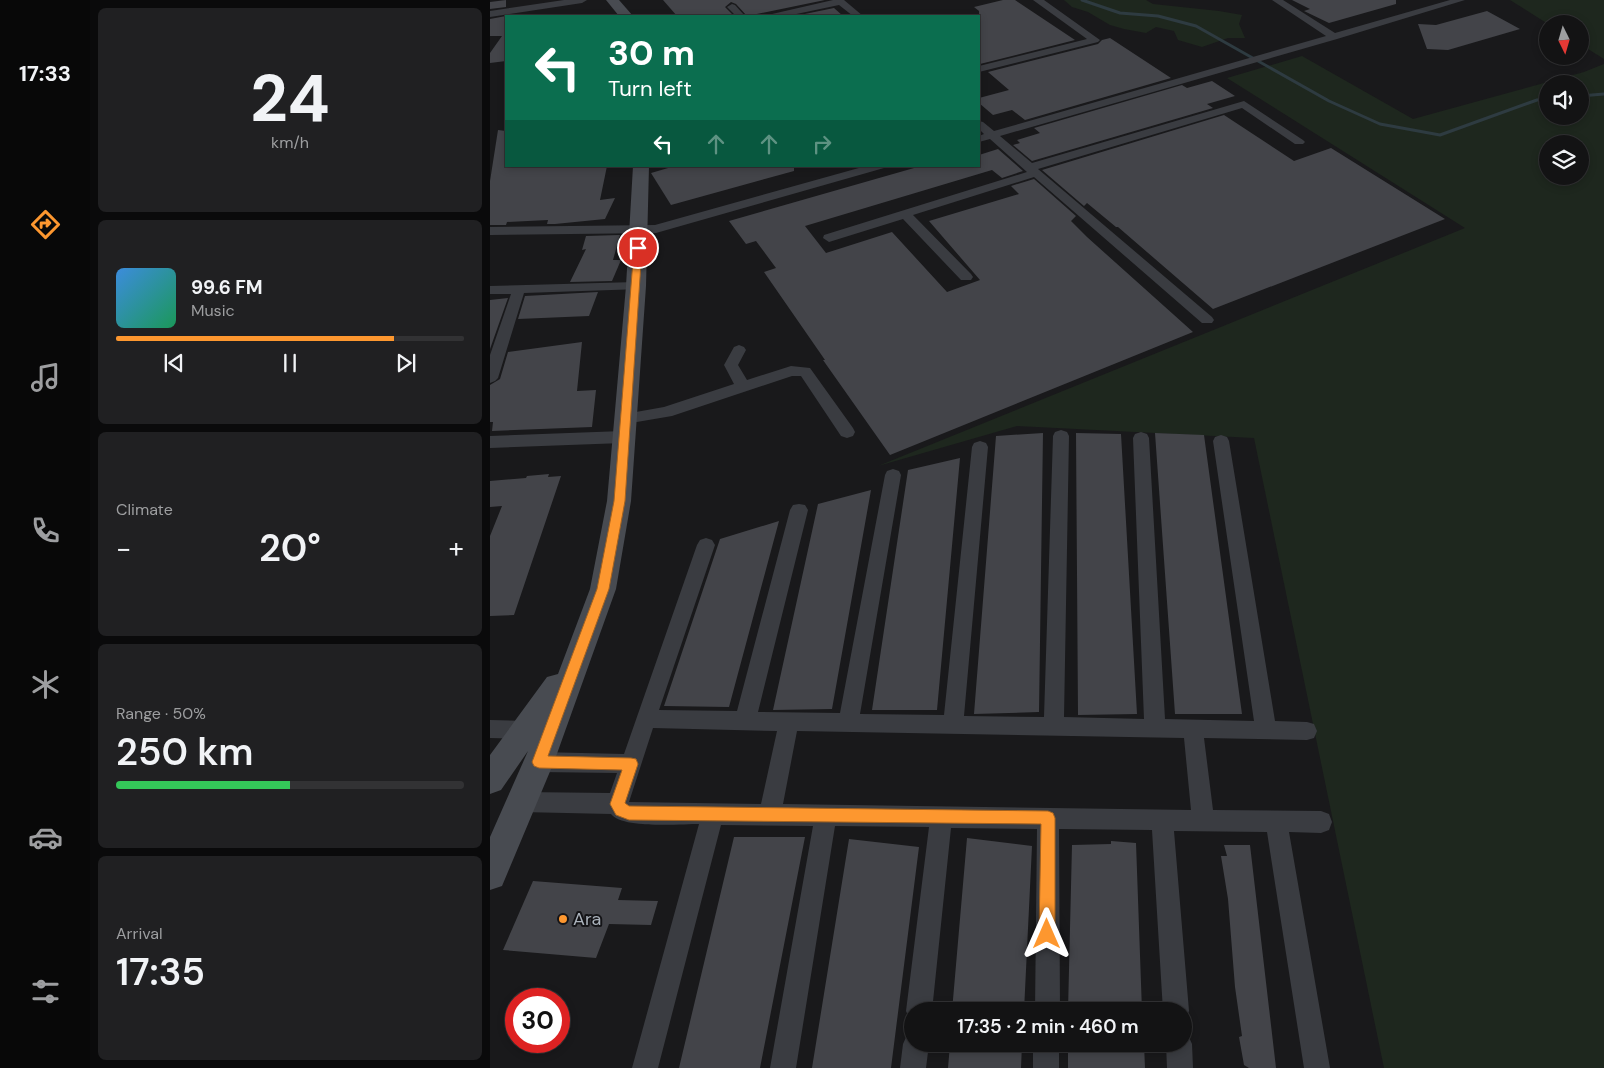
<!DOCTYPE html>
<html lang="en">
<head>
<meta charset="utf-8">
<style>
	body { margin:0; font-family:"DM Sans",sans-serif; background:#202022; color:#f1f3f6; height:100vh; display:flex; flex-direction:column; font-size:19px; white-space:nowrap }
	* { box-sizing:border-box; margin:0 }
	p { font-size:16px; color:#9d9ea0 }
	.icon { flex:none; width:28px; height:28px; fill:none; stroke:currentColor; stroke-width:2; stroke-linecap:round; stroke-linejoin:round }
	.map { position:relative; flex:1; overflow:hidden }
	.drawer { display:flex; flex-direction:column; gap:8px; padding:8px; background:#0a0a0b; width:400px }
	.drawer>* { flex:none }
	.guide { position:absolute; left:15px; top:15px; width:475px; height:152px; border-radius:0px; box-shadow:0 2px 8px #0003,0 0 0 1px #323234; background:#0b6e4f; color:#fff; overflow:hidden }
	.needle { width:32px; rotate:175deg }
	.tools { position:absolute; left:1049px; top:15px; display:grid; gap:10px }
	.tools a { display:grid; place-items:center; width:50px; height:50px; border-radius:50%; background:#131314; box-shadow:0 2px 8px #0003,0 0 0 1px #323234; font-size:25px }
	.speed { position:absolute; left:15px; top:988px; display:flex; gap:10px; font-size:25px; font-weight:700; text-align:center }
	.speed>* { display:grid; place-content:center; width:65px; height:65px; border-radius:50%; background:#131314; box-shadow:0 2px 8px #0003,0 0 0 1px #323234; line-height:1 }
	.speed .limit { border:8px solid #d22; background:#fff; color:#111 }
	.pin { position:absolute; display:grid; place-items:center; width:42px; height:42px; color:#fff; margin:-21px; border:2px solid #fff; border-radius:50%; box-shadow:0 1px 5px #0007 }
	.me { position:absolute; width:55px; margin:-28px; rotate:0deg; stroke-linejoin:round; filter:drop-shadow(0 0 4px #0008) }
	.turn { display:flex; align-items:center; gap:18px; height:105px; padding:0 20px; font-size:22px }
	.turn .icon { width:65px; height:65px; stroke-width:2.5 }
	.turn b { display:block; font-size:35px; line-height:42px }
	.lanes { display:flex; align-items:center; height:48px; padding:0 20px; background:#0003; justify-content:center; gap:25px; direction:ltr }
	.lanes .off { opacity:.35 }
	.big { font-size:38px; font-weight:600; line-height:1.1 }
	.drawer .tile { flex:1; display:flex; flex-direction:column; justify-content:center; gap:8px; min-width:0; padding:0 18px; border-radius:8px; background:#202022 }
	.drawer .dial { align-items:center; gap:0 }
	.dial b { font-size:65px; line-height:1 }
	.song { display:flex; align-items:center; gap:15px }
	.cover { width:60px; height:60px; border-radius:8px; background:linear-gradient(135deg,hsl(210 70% 55%),hsl(150 70% 35%)) }
	.played { height:5px; border-radius:2px; background:linear-gradient(90deg,#fd972f 80%,#323234 80%) }
	.keys { display:flex; justify-content:space-around; direction:ltr }
	.heat { display:flex; justify-content:space-between; align-items:center; font-size:28px; direction:ltr }
	.charge { height:8px; border-radius:4px; background:linear-gradient(90deg,#34c759 50%,#323234 0) }
	.trip { position:absolute; left:414px; top:1002px; width:288px; height:50px; border-radius:25px; background:#131314; box-shadow:0 2px 8px #0003,0 0 0 1px #323234; font-weight:600; line-height:50px; text-align:center }
	main { display:flex; flex:1; min-height:0 }
	.menu { display:flex; flex-direction:column; width:90px; justify-content:space-around; align-items:center; background:#080808; color:#9d9ea0 }
	.menu .icon { width:35px; height:35px }
	.menu .on { color:#fd972f }
	.menu b { font-size:22px; color:#f1f3f6 }
	.map>svg:first-child { display:block }
</style>
</head>
<body>
<main>
<nav class="menu">
<b>17:33</b>
<svg class="icon on" aria-label="directions" viewBox="0 0 24 24"><path d="M12 3l9 9-9 9-9-9zM9 14v-3h6M13 9l2 2-2 2"/></svg>
<svg class="icon" aria-label="music" viewBox="0 0 24 24"><path d="M9 18V5l10-2v13"/><circle cx="6" cy="18" r="3"/><circle cx="16" cy="16" r="3"/></svg>
<svg class="icon" aria-label="phone" viewBox="0 0 24 24"><path d="M5 4h4l2 5-3 2q2 4 5 5l2-3 5 2v4C11 20 4 13 5 4z"/></svg>
<svg class="icon" aria-label="climate" viewBox="0 0 24 24"><path d="M12 3v18M4 7l16 10M4 17L20 7"/></svg>
<svg class="icon" aria-label="car" viewBox="0 0 24 24"><path d="M5 17H2v-5l4-1 3-4h7l3 4 3 1v5h-3M9 17h6M6 11h13"/><circle cx="7" cy="17" r="2"/><circle cx="17" cy="17" r="2"/></svg>
<svg class="icon" aria-label="filters" viewBox="0 0 24 24"><path d="M4 7h16M4 17h16"/><circle cx="9" cy="7" r="2"/><circle cx="15" cy="17" r="2"/></svg>
</nav>
<section class="drawer">
<div class="tile dial"><b>24</b><p>km/h</p></div>
<div class="tile">
<div class="song"><i class="cover"></i><div><b>99.6 FM</b><p>Music</p></div></div>
<div class="played"></div>
<div class="keys"><svg class="icon" aria-label="previous" viewBox="0 0 24 24"><path d="M18 5L8 12l10 7zM5 5v14"/></svg><svg class="icon" aria-label="pause" viewBox="0 0 24 24"><path d="M8 5v14M16 5v14"/></svg><svg class="icon" aria-label="next" viewBox="0 0 24 24"><path d="M6 5l10 7-10 7zM19 5v14"/></svg></div>
</div>
<div class="tile"><p>Climate</p>
<div class="heat"><a>−</a><b class="big">20°</b><a>+</a></div>
</div>
<div class="tile"><p>Range · 50%</p><b class="big">250 km</b><div class="charge"></div></div>
<div class="tile"><p>Arrival</p><b class="big">17:35</b></div>
</section>
<div class="map">
<svg width="1114" height="1068" viewBox="0 0 1114 1068">
	<rect width="100%" height="100%" fill="#19191b"/>
	<path fill="#1e271e" fill-rule="evenodd" d="M574 0H656L663 4 729 11 752 15 749 24 755 38H738L712 47 688 40 684 31 666 27 656 33 634 29 620 25 598 12 582 7Z
		M1020 0H1114V59L1090 44V24H1058Z
		M812 56 923 119 1094 72 1114 64V1068H894L764 438 527 426 388 466 975 228 737 78ZM1058 84H1090V116H1058ZM1058 144H1090V176H1058Z"/>
	<g fill="none" stroke-linecap="round" stroke-linejoin="round">
		<path stroke="#2e3b41" stroke-width="3" d="M592 0 630 13 668 16 706 26 839 101 890 124 950 135 1047 100 1058 99
			M1090 96 1114 94"/>
	</g>
	<path fill="#434449" d="M16 0V7L0 9V2Z
		M173 0H335L257 16 246 4 241 2 235 7 244 16H187Z
		M513 0H525L585 40 490 64 489 11 484 7Z
		M802 0H906V4L839 23 814 11 820 9Z
		M344 8 353 16H305Z
		M997 11 1030 29 958 50 937 49 928 24 946 25Z
		M16 16V61L0 63V53L12 36H0V19Z
		M620 38 681 78 535 120 522 110 503 115 489 103V98L519 90 498 72 608 44 612 40Z
		M722 81 745 96 717 104 723 108 542 161 523 145 530 143 527 140 550 133 544 128 692 85 697 88Z
		M734 115 804 161 841 148 955 219 723 309 628 227H626L597 203 594 206 552 170Z
		M8 130 16 131V166H117L110 200 125 198 115 219 65 224H57L58 220 17 222 16 225H0V181Z
		M508 149 533 171 512 178 502 170 315 226 336 253 402 232 457 292 490 280 439 221 529 194 521 186 544 179 586 216 581 221 597 237 703 332 400 455 333 360H335L274 272 286 268 266 241 256 244 239 221 431 166H489V155Z
		M185 166H304V171L181 205 161 173Z
		M130 235 123 260H131L122 281 80 282 96 249 92 250 96 236Z
		M108 292 99 316 28 319 35 296Z
		M18 298 0 349V300Z
		M92 342 87 391 106 390 102 427 2 431 3 422H0V385L10 379 18 352Z
		M553 433 549 712 484 714 506 436Z
		M586 433 631 434 647 714 588 715Z
		M665 433 714 435 752 714H685Z
		M470 458 447 710H382L418 470Z
		M59 474 58 477 71 476 24 615 0 616V536L12 506 0 507V481L36 478 37 476Z
		M381 490 342 709 283 710 328 504Z
		M289 521 239 707 174 706 230 539Z
		M244 837H315L270 1068H189Z
		M477 838 542 846 534 1011H462Z
		M359 839 429 847 401 1068H322Z
		M621 841 646 843 652 1011H578L582 845 621 844Z
		M734 845H760L786 1068H759L754 1065 749 1037 752 1036 745 987 738 899 731 856H737Z
		M43 881 132 888 128 900 168 901 161 925 119 924 106 958 13 950Z
		M460 1044H532L531 1068H458Z
		M578 1044H654L655 1068H578Z"/>
	<g fill="none" stroke-linecap="round" stroke-linejoin="round">
		<path fill="#3a3c41" fill-rule="evenodd" d="M74 0H97L92 3 0 17V11Z
			M343 0H354L373 16H363L349 5 297 16H280L282 14Z
			M543 0H554L610 40 608 42 489 72V66L597 39Z
			M782 0H793L845 33 960 0H975L847 39 510 136 542 163 754 101 813 140 815 142 813 144H805L752 108 548 169 722 317 724 320 722 323H712L544 177 423 215 481 274 483 277 481 280H471L413 219 339 242 333 238 334 235 537 172 500 139 489 142V136L494 134 489 129V121L493 122 504 131 836 36Z
			M242 4 245 5 255 16H246L237 7Z
			M376 166H396L394 168 166 233 0 235V227L165 225Z
			M146 282 153 286 151 289 34 293 8 378 5 381 0 383V355L21 294H0V286Z
			M249 345 254 347 256 350 248 365 257 380 301 366 320 368 363 428 365 432 363 436 357 438 351 436 311 376H302L182 416 135 424 129 423 127 419 129 415 174 407 244 384 234 365 244 347Z
			M571 430 577 432 579 436 574 717 654 719 643 438 645 434 651 432 657 434 659 438 675 719 764 721 723 441 725 437 731 435 737 437 739 441 785 721 817 722 824 724 827 731 824 738 817 740 714 738 723 810 831 811 839 814 842 822 839 830 831 833 799 832 840 1068H814L777 832 684 831 699 1011 695 1020 692 1021V1011H673L662 830 569 829 570 1011H545L547 829 461 828 442 1011H422V1021L420 1020 416 1011 439 827 345 826 306 1068H280L323 826 231 825 168 1068H142L209 824C191 824 132 829 121 814L31 812 23 809 20 802 23 795 31 792 120 793 127 773 49 772 42 769 38 762 42 755 49 752 134 754 207 545 210 540 216 538 222 540 225 545 169 710 247 711 300 510 303 505 309 504 315 505 318 510 268 712 350 713 395 475 397 471 403 469 409 471 411 475 370 714 454 715 482 447 484 443 490 441 496 443 498 447 474 716 554 717 563 436 565 432ZM163 728 287 731 271 804 139 802ZM307 731 694 738 701 810 293 804Z
			M133 431 139 433 141 437 139 441 133 443 0 448V436Z
			M0 720 42 721 49 723 52 730 49 737 42 739 0 738Z
			M422 1033V1044H439L436 1068H410L413 1044 417 1035Z
			M692 1033 698 1035 702 1044 703 1068H677L676 1044H692Z
			M543 1044H569V1068H543Z"/>
		<path fill="#484b51" fill-rule="evenodd" d="M116 0H129L143 16H129Z
			M143 166H159L156 286 141 501 126 589 64 762 12 886 0 890V837L38 751 11 790 0 794V755L57 677 68 674 100 589 117 501 136 286Z"/>
	</g>
	<path fill="#fd972f" stroke="#a4621f" d="M148 245 152 248 135 501 119 589 58 756 141 758 146 759 148 764 135 803 139 806 558 811 563 813 565 818V934L563 939 557 942 552 939 549 934 551 824 139 820 126 815 120 804 132 770 49 768 44 766 42 762 107 589 124 501 144 248Z"/>
	<circle fill="#fd972f" stroke="#141417" stroke-width="2" cx="73" cy="919" r="5"/>
	<g text-anchor="middle" dominant-baseline="central" stroke-width="4" stroke-linejoin="round" paint-order="stroke">
		<g font-size="18" fill="#abb3bc" stroke="#141417" text-anchor="start">
			<text x="83" y="919">Ara</text>
		</g>
	</g>
</svg>
<div class="tools">
<a><svg class="needle" viewBox="-14 -14 28 28"><path d="M0-13l5 13h-10z" fill="#e53935"/><path d="M0 13l5-13h-10z" fill="#9d9ea0"/></svg></a>
<a><svg class="icon" aria-label="sound" viewBox="0 0 24 24"><path d="M4 9h4l5-4v14l-5-4H4zM17 9q2 3 0 6"/></svg></a>
<a><svg class="icon" aria-label="layers" viewBox="0 0 24 24"><path d="M12 4l9 5-9 5-9-5zM3 14l9 5 9-5"/></svg></a>
</div>
<div class="speed"><div class="limit">30</div></div>
<div class="pin" style="left:148px;top:248px;background:#d93025"><svg class="icon" aria-label="arrive" viewBox="0 0 24 24"><path d="M6 21V4h12l-3 4 3 4H6"/></svg></div>
<svg class="me" style="left:557px;top:934px" viewBox="-20 -20 40 40"><path d="M0-17L14 15 0 8-14 15z" fill="#fd972f" stroke="#fff" stroke-width="4"/></svg>
<div class="trip">17:35 · 2 min · 460 m</div>
<div class="guide">
<div class="turn"><svg class="icon" aria-label="left" viewBox="0 0 24 24"><path d="M17 20v-9H6M10 6l-5 5 5 5"/></svg><div><b>30 m</b>Turn left</div></div>
<div class="lanes"><svg class="icon" aria-label="left" viewBox="0 0 24 24"><path d="M17 20v-9H6M10 6l-5 5 5 5"/></svg><svg class="icon off" aria-label="ahead" viewBox="0 0 24 24"><path d="M12 20V5M6 11l6-6 6 6"/></svg><svg class="icon off" aria-label="ahead" viewBox="0 0 24 24"><path d="M12 20V5M6 11l6-6 6 6"/></svg><svg class="icon off" aria-label="right" viewBox="0 0 24 24"><path d="M7 20v-9h11M14 6l5 5-5 5"/></svg></div>
</div>
</div>
</main>
</body>
</html>
